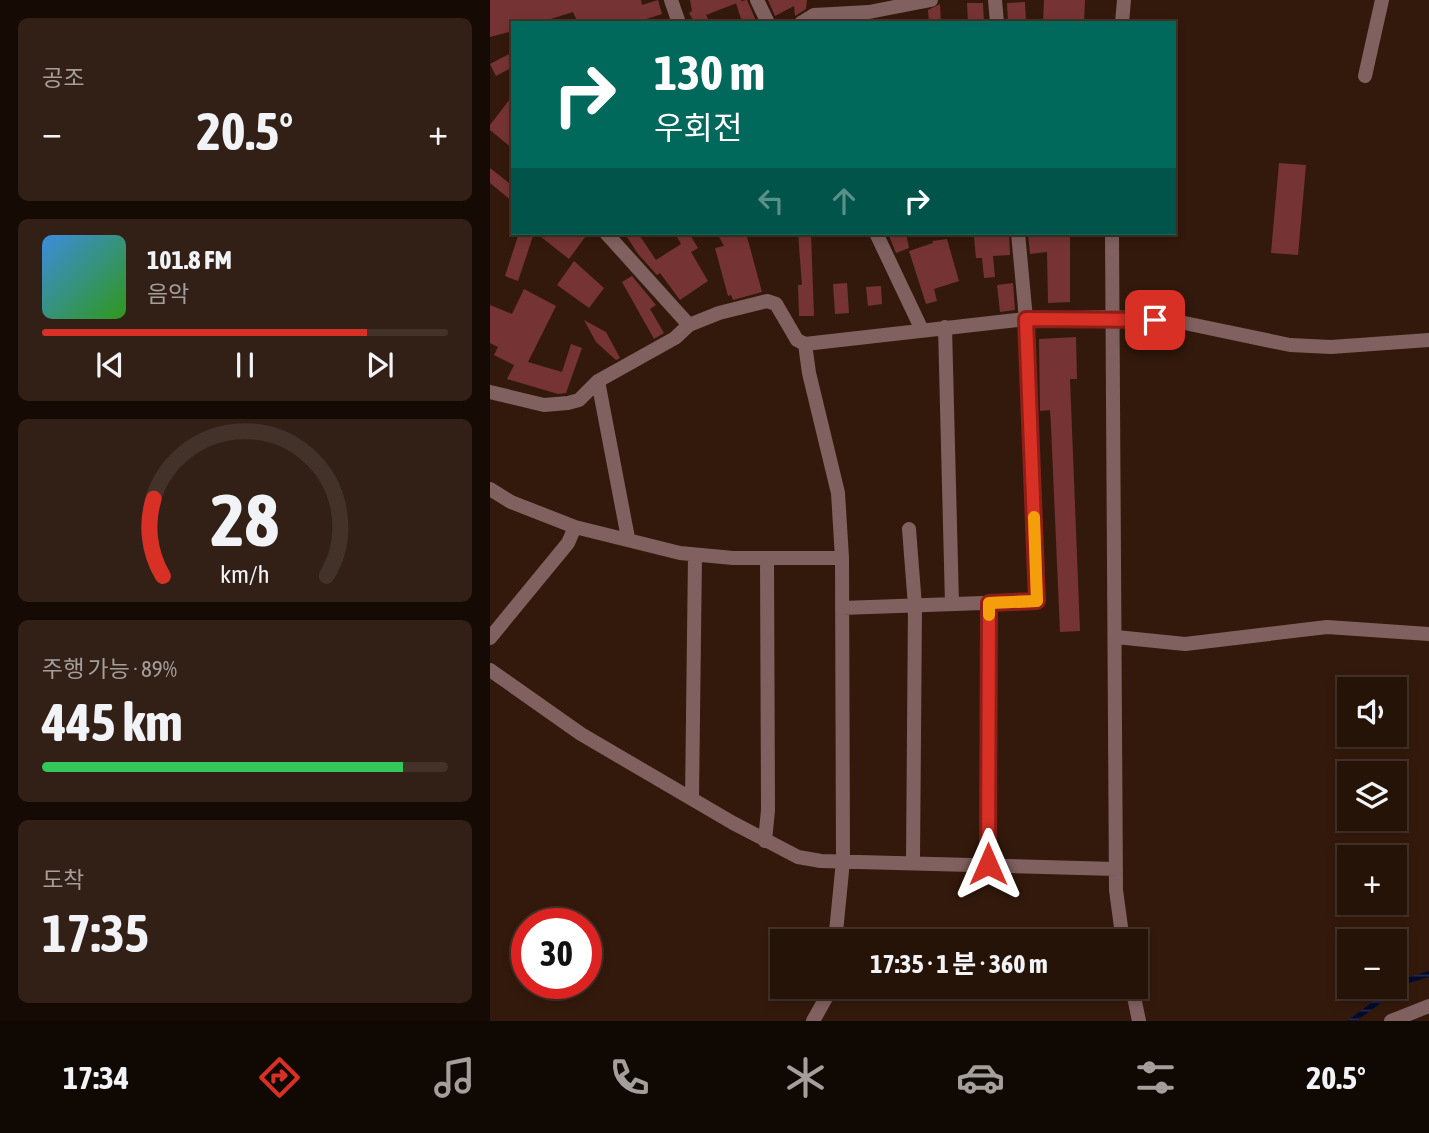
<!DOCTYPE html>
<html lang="ko">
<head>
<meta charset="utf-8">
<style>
	body { margin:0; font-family:"Asap Condensed","Noto Sans KR",sans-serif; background:#322016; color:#f1f3f6; height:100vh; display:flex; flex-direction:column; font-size:26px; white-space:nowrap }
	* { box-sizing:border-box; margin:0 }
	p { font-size:23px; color:#a49e9c }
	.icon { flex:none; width:38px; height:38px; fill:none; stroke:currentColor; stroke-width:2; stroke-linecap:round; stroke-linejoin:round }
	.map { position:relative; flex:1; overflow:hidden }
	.side { display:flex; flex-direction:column; gap:18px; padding:18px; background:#150a04; width:490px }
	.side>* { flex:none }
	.guide { position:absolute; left:21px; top:21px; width:665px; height:214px; border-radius:0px; box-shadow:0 4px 10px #0003,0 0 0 2px #423229; background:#00695c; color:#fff; overflow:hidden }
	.buttons { position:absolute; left:847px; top:677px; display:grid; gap:14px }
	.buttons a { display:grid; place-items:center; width:70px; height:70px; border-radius:0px; background:#261308; box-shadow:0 4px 10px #0003,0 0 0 2px #423229; font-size:35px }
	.speed { position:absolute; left:21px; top:908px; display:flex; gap:14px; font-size:35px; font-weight:700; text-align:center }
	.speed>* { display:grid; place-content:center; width:91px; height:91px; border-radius:50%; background:#261308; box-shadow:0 4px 10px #0003,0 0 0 2px #423229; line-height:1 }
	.speed .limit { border:10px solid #d22; background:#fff; color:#111 }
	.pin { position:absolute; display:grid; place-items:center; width:60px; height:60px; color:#fff; margin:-30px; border-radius:14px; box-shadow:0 4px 10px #0006 }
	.me { position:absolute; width:77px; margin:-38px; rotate:0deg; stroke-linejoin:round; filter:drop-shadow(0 0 5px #0008) }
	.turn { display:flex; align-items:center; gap:24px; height:147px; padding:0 28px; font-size:32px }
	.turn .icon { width:91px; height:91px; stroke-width:2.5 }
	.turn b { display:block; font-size:49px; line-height:60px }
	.lanes { display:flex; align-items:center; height:66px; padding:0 28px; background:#0003; justify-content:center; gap:35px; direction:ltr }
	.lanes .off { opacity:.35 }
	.big { font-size:52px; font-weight:700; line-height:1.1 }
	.side .tile { flex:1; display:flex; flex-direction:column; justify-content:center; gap:10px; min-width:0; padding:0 24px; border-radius:10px; background:#322016 }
	.side .dial { align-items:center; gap:0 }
	.dial svg { height:182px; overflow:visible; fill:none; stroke:#423229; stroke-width:7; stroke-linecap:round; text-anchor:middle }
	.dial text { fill:#f1f3f6; stroke:none }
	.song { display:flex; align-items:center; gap:21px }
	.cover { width:84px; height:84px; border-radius:10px; background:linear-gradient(135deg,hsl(210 70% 55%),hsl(110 70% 35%)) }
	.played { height:7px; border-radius:4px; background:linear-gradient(90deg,#d93025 80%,#423229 80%) }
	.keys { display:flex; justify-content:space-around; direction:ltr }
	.heat { display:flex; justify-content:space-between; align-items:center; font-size:38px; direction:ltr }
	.charge { height:10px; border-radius:5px; background:linear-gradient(90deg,#34c759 89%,#423229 0) }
	.trip { position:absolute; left:280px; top:929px; width:378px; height:70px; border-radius:0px; background:#261308; box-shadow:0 4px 10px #0003,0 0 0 2px #423229; font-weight:700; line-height:70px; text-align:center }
	.dock { display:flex; height:112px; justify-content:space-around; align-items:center; background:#0f0803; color:#a49e9c }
	.dock .icon { width:49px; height:49px }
	.dock .on { color:#d93025 }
	.dock b { font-size:32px; color:#f1f3f6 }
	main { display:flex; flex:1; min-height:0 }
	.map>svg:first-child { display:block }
</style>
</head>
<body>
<main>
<section class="side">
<div class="tile"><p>공조</p>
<div class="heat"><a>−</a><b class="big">20.5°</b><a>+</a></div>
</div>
<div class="tile">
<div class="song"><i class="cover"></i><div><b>101.8 FM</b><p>음악</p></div></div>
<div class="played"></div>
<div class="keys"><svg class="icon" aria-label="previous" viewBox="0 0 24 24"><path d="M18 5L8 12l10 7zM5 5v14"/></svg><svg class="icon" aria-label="pause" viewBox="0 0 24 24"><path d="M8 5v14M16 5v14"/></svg><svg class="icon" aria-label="next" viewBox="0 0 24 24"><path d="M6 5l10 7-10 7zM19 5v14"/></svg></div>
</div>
<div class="tile dial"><svg viewBox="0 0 100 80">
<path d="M14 69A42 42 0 1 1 86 69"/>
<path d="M14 69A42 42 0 0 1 10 35" stroke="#d93025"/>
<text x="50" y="56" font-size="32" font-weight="700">28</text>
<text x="50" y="72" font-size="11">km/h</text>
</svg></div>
<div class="tile"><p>주행 가능 · 89%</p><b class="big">445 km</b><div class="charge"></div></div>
<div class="tile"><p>도착</p><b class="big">17:35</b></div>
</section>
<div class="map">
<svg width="939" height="1021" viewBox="0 0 939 1021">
	<defs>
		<pattern id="water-rules" width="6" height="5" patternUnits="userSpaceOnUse" patternTransform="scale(1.75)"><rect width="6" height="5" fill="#000a2c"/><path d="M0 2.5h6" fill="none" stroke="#262e4a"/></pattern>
	</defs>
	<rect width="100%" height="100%" fill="#33190b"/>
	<path fill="url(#water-rules)" d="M939 971V977L919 983 866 1021H857L913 979Z"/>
	<path fill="#753433" d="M0 0H151L152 5 168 0 172 14 144 23H88L83 12 48 23H23V31L0 37Z
		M200 0H251L252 1 216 15 220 23H205L199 13 202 11Z
		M256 0H257L267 23H254L251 19 246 3Z
		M278 0H317L316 9 305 16 304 6 285 16Z
		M554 0H595L594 23H553Z
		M535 2 536 23H518L517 3Z
		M477 3H493L494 23H478Z
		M450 4 451 23H439L438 10Z
		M23 52V67L6 76 0 64Z
		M23 95V149L0 130V125Z
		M789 163 816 165 808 255 781 253Z
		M0 168 23 186V202L0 183Z
		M29 233H44L28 281 15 276Z
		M46 233H98L79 259Z
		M143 233H148L166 260 191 244 185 233H199L208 248 201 252 218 281 190 300 170 273 167 275 148 254 137 237Z
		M227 233H256L272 292 243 300 241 295 238 296 225 248 234 246Z
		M308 233H321L324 316H309L308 285H312Z
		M398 233H416L419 248 406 253Z
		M519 233 520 255 503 256 505 277 494 278 492 258H486L484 237Z
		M580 233V302L558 303 557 252 540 254 538 234Z
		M457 239 469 281 444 289 447 301 436 304 419 251 443 243 442 241Z
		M84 261 114 288 99 308 67 285Z
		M142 276 166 305 160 309 174 333 164 339 132 282Z
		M357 283 359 313 345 314 343 284Z
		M523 283 525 310 510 312 507 285Z
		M391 286 392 304 378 306 376 287Z
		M34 289 66 306 38 362 72 372 81 344 92 348 76 393 68 394 17 379 24 365 4 355 8 347 0 343V305L22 314Z
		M94 320 116 332 130 358 126 360 106 342Z
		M586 337 587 379H580L590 631 570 632 561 426 560 410 550 411 549 339Z"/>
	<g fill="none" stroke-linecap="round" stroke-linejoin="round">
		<path stroke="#816160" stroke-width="14" d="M181 0 189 23
			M267 0 278 23
			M505 0 507 23
			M311 23 324 15 379 12 441 0
			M632 23 634 0
			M875 76 892 0
			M116 233 199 325
			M386 233 431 328
			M622 233 626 890 633 942
			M455 327 462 604
			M108 381 138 538
			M0 392 54 405 78 403 89 400 108 381 185 338 199 325 229 313 277 301 286 304 307 340 315 344
			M0 489 21 502 85 527 190 553 243 558H352
			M419 529 425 606 423 862
			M352 608 547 601 536 319 528 233
			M626 637 695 644 837 627 939 634
			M0 638 78 543 85 527
			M0 670 91 734 243 823 308 857 331 861 626 869
			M202 799 205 555
			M275 841 278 810 277 558
			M498 864 499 603
			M345 942 353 861 352 558 348 493 319 373 315 344 536 319 623 317 685 321 800 345 841 347 939 340
			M642 987 649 1021
			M323 1021 342 987
			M901 1021 939 1006"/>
	</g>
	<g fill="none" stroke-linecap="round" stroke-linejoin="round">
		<g stroke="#8d1f18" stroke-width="18">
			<path id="route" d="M498 864 499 603 547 601 536 319 665 320"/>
		</g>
		<use href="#route" stroke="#d93025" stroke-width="12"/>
		<path stroke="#f59e0b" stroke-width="12" d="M499 615V603L547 601 544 517"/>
	</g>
</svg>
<div class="buttons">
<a><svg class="icon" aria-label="sound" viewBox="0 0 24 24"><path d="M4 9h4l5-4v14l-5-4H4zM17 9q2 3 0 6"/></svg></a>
<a><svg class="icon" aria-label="layers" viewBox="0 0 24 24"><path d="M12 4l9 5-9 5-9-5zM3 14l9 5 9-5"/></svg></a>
<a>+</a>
<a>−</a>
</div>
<div class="speed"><div class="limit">30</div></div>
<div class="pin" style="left:665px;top:320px;background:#d93025"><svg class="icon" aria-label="arrive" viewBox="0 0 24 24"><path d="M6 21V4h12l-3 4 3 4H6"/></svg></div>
<svg class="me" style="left:498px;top:864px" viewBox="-20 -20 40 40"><path d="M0-17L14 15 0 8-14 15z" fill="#d93025" stroke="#fff" stroke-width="4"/></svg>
<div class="trip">17:35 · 1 분 · 360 m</div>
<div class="guide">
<div class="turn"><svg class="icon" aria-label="right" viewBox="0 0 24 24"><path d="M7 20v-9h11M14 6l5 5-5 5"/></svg><div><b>130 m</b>우회전</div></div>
<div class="lanes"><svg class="icon off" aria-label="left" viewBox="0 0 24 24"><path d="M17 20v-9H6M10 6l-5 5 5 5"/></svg><svg class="icon off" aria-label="ahead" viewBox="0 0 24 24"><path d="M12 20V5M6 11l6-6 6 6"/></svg><svg class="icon" aria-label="right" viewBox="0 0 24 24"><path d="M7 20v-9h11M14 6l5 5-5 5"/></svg></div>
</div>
</div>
</main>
<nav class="dock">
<b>17:34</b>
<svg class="icon on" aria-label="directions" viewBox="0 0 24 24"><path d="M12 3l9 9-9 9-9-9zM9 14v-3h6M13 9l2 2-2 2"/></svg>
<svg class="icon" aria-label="music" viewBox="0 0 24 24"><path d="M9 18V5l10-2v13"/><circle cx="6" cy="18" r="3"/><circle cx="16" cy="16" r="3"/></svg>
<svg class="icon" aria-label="phone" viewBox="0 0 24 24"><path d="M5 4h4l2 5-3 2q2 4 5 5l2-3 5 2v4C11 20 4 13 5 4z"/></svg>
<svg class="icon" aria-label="climate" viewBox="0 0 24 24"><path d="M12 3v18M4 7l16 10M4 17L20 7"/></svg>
<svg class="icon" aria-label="car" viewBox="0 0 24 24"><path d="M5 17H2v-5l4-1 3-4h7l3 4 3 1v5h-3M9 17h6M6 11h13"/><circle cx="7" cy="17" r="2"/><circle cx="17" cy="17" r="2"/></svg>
<svg class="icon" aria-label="filters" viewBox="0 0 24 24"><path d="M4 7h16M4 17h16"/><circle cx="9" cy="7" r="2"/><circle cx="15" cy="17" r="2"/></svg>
<b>20.5°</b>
</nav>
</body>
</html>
